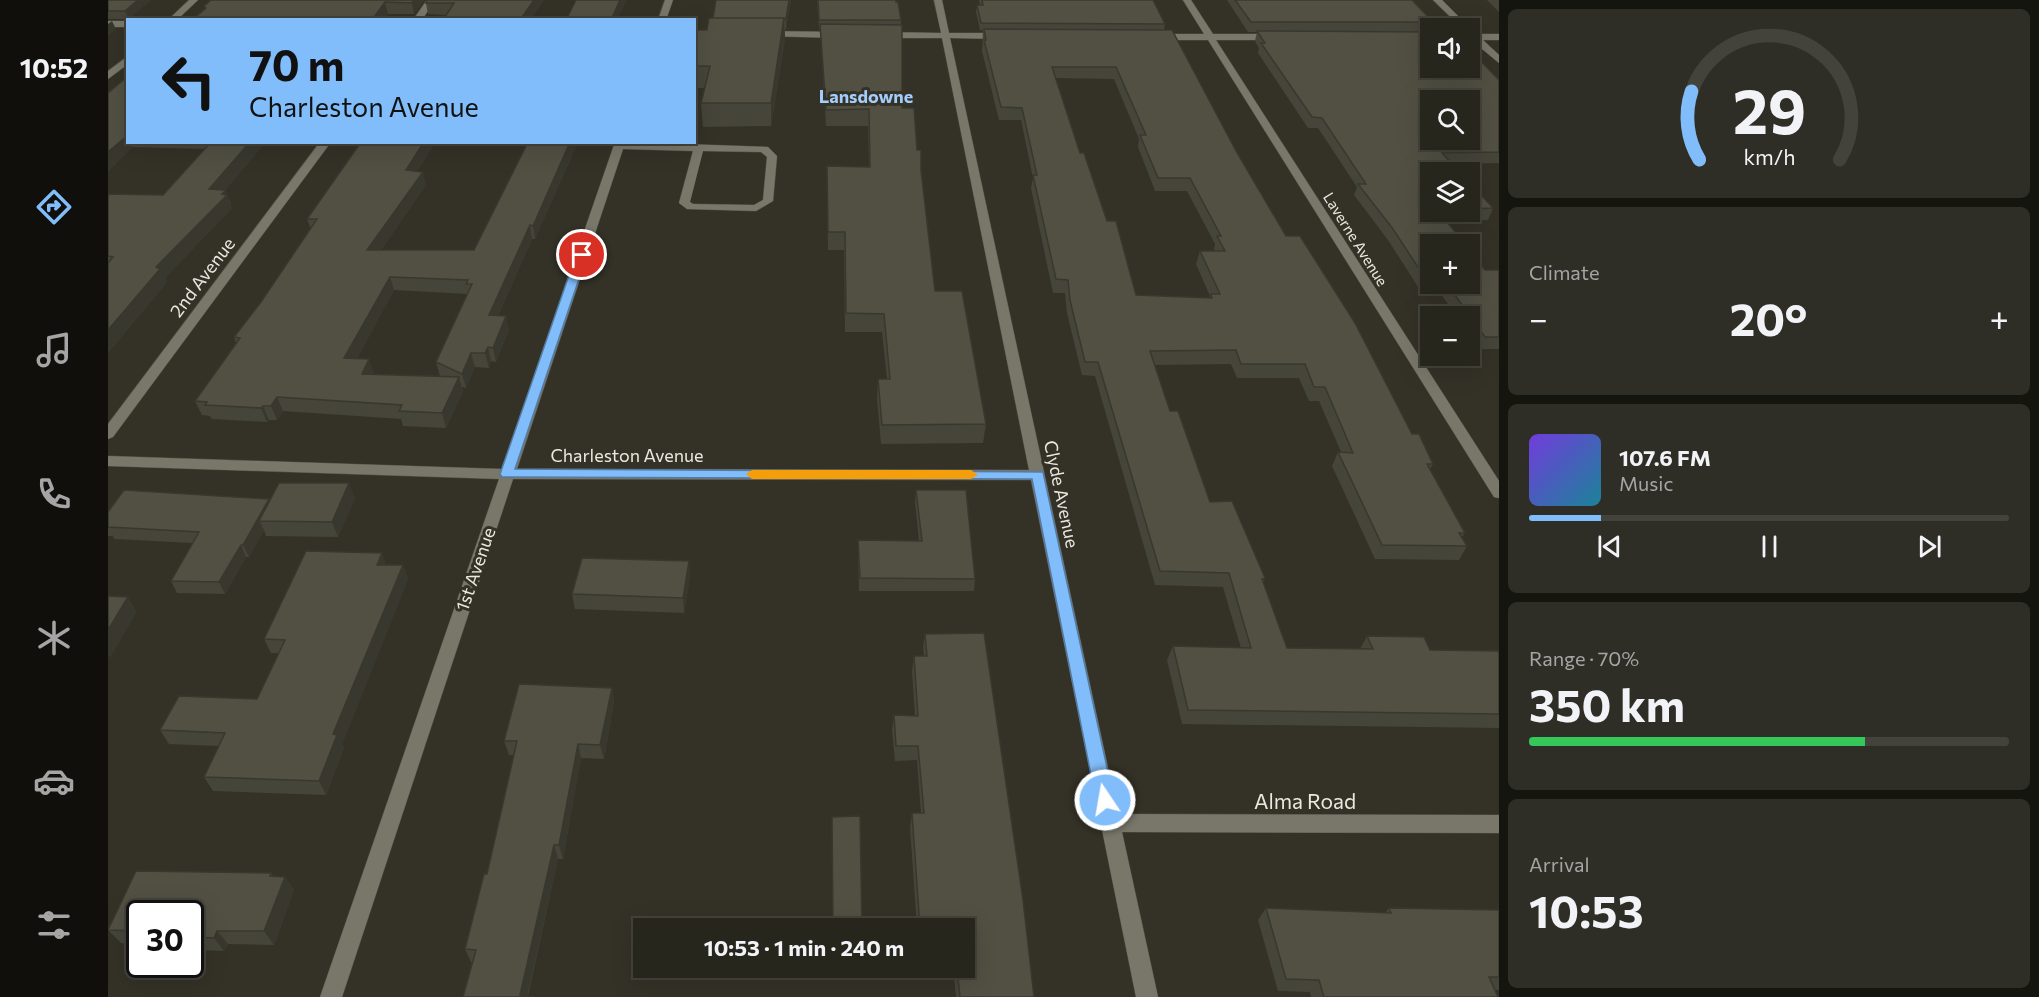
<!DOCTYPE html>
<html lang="en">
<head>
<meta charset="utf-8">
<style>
	body { margin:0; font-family:Commissioner,sans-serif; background:#2f2e26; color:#f1f3f6; height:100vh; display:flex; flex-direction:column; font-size:22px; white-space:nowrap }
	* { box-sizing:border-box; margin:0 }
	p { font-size:20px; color:#a4a5a4 }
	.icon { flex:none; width:33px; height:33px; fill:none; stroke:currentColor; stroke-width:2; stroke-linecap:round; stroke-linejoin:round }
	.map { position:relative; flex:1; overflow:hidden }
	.details { display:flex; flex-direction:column; gap:9px; padding:9px; background:#151510; width:540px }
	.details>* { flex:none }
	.banner { position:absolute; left:18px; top:18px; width:570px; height:126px; border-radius:0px; box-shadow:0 6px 24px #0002,0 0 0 2px #43433b; background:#81bdfa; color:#111; overflow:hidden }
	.fabs { position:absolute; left:1312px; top:18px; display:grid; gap:12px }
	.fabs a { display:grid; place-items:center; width:60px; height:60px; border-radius:0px; background:#27261d; box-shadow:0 6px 24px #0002,0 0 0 2px #43433b; font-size:30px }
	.speed { position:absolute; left:18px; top:900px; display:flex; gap:12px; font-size:30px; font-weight:700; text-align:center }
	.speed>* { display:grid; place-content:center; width:78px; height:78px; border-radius:50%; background:#27261d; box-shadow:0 6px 24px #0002,0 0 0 2px #43433b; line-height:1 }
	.speed .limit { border:3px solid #111; border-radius:9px; background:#fff; color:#111 }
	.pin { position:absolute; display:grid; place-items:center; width:51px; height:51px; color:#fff; margin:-26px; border:3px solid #fff; border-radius:50%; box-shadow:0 2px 6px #0007 }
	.me { position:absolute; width:66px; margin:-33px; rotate:348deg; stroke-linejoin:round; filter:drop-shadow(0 0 4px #0008) }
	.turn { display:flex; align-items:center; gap:21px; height:126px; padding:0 24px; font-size:27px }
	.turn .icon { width:78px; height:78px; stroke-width:2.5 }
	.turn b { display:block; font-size:42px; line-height:51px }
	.big { font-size:45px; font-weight:700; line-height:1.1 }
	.details .widget { flex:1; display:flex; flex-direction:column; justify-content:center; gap:9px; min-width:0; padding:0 21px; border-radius:9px; background:#2f2e26 }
	.details .dial { align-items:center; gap:0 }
	.dial svg { height:156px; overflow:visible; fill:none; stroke:#43433b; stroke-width:7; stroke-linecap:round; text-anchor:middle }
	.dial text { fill:#f1f3f6; stroke:none }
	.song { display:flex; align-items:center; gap:18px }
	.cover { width:72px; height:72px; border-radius:9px; background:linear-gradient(135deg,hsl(260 70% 55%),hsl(190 70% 35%)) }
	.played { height:6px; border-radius:3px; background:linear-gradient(90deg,#81bdfa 15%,#43433b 15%) }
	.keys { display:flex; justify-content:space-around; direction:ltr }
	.heat { display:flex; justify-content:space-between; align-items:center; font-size:33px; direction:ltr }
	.charge { height:9px; border-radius:4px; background:linear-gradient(90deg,#34c759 70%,#43433b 0) }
	.trip { position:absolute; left:525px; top:918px; width:342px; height:60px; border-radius:0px; background:#27261d; box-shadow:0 6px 24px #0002,0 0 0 2px #43433b; font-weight:700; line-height:60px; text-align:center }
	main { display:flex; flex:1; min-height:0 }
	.menu { display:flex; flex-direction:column; width:108px; justify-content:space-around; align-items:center; background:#100f0c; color:#a4a5a4 }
	.menu .icon { width:42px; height:42px }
	.menu .current { color:#81bdfa }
	.menu b { font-size:27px; color:#f1f3f6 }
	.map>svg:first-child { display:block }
</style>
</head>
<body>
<main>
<nav class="menu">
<b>10:52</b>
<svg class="icon current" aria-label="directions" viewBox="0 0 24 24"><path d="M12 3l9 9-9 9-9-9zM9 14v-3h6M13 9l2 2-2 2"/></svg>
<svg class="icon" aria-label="music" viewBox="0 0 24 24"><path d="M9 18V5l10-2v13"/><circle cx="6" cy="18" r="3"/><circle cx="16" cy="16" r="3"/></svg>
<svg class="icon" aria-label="phone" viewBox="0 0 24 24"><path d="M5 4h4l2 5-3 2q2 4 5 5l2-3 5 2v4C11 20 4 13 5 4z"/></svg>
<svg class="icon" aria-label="climate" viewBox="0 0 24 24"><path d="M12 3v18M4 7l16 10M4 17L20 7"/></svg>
<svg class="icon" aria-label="car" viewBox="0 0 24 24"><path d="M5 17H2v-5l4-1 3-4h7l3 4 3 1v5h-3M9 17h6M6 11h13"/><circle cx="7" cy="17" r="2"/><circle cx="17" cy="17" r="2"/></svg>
<svg class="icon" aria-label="filters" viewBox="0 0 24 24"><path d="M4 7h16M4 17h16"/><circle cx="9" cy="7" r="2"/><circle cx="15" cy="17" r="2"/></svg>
</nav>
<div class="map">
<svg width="1391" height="997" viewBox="0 0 1391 997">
	<rect width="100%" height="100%" fill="#343227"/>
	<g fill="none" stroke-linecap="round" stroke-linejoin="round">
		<g stroke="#525046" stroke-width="1">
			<path id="minor" d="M81 0H90L69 20H60Z
				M319 0H327L314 20H305Z
				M557 0H565L558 20H550Z
				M826 0H834L841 33H894L898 36 894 39 842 38 1010 814 1391 815V833L1014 832 1050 997H1028L923 480 405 479 234 997H212L391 479 0 466V456L394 469 507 142H517L660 147 669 156 665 201 648 211 579 209 571 203 585 151 515 149 409 469 921 470 834 38H774L770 35 774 32 833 33ZM595 151 653 152 659 157 655 200 646 205 585 204 582 202Z
				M1075 0H1083L1105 34H1167L1171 37 1167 40H1108L1391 481V498L1386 497 1100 40H1047L1043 37 1047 34H1096Z
				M1325 0H1334L1362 28H1354Z
				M0 21H20V27H0Z
				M1362 29 1369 34H1391V40H1375L1391 55V63L1362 39Z
				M657 31 732 32 736 35 732 38 654 36V32Z
				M20 56V64L0 79V71Z
				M212 142H223L5 437 0 439V424Z"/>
		</g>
		<use href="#minor" fill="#79776a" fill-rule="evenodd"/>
	</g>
	<path fill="#46453a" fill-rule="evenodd" d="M0 0H43L20 19H0Z
		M103 0H316L306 14H280L275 20H84L97 8 96 6Z
		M319 0H436L422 20H335L338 15 320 14 318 3Z
		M683 0 678 29H677V40L663 126 595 127 593 103 597 88H586V41L599 30Z
		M709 0H788L793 20 794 108 809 150 813 170 827 291 878 424 875 443 773 444 769 398 770 379H779L774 332H737L736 250H720L719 166 761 167 760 126H718L712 29H711Z
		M871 0H1045L1057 24 1056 30 1178 236 1304 434 1325 464 1322 469 1357 533 1354 537 1359 546 1351 560 1267 559 1224 466 1230 452H1233L1211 401H1201L1191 378H1129L1123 364 1047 365 1062 411 1102 502 1157 578 1155 582 1179 648 1252 649 1259 636 1322 650 1391 651V728L1074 724 1059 660 1065 646 1133 648 1115 587 1047 585 987 376 974 375 959 313 957 293H945L923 188 925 178 913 120H891L874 51 875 30H872L868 12 869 5H872ZM948 78 1006 79 1031 139 1030 147 1047 191H1079L1107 244 1106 249 1107 251H1092L1088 264 1102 296V298L1028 295 972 153Z
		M1119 0H1304L1325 22 1322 32H1220L1391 80V163L1344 164 1323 212H1362V183L1385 208 1380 220 1338 221 1323 244V284H1362L1377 270H1391V349H1371L1362 336V316H1348L1333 294 1314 293 1280 240 1246 195 1249 187 1210 128H1200L1150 53 1151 48 1147 41 1149 32H1140Z
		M1379 0H1391V12Z
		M20 76V142H158L117 190 123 203 122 204 124 208 57 278 59 282 0 353V194L55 195 98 149 24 147 0 171Z
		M253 142H328L309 171 318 185 273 250H366L418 146 398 145V142H470L427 239H424L390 316 401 330 388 362 383 361 381 368 367 367 358 388 354 387 355 392 338 428 295 426 293 419 175 411 169 420H161L159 422 104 419 102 416 94 415 87 401 128 343 126 337 153 302 203 229 199 219ZM286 290 359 294 328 362 332 376 266 374V373L249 358Z
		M808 490 867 579 866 591H751L750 553V540L811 541 807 502Z
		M247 498 230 537 158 536 156 530 141 557H138L117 594 69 593 63 581 85 543 6 539 5 536H0V512L162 501Z
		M581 561 582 576 576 613 467 609 464 594Z
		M279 565H295L300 579 234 744 236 748 218 795 105 791 96 777 111 746 61 744 52 730 149 699 171 653H163L156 639Z
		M817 634 926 997H848L846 978 812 977 811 968H856V928H809L802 827 804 813H813L809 760 787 761 784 730 786 715 807 716 804 671 806 656H816L815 648Z
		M504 688 506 702 496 759 473 758 455 859H450L420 996 355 997 364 962H363L357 949 379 874 406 755H401L396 741Z
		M28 871 163 873 165 876 177 877 186 890 166 945 120 944 116 951 82 950V914H32V944L13 943 0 930Z
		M1158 908 1277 913 1281 908 1391 910V990H1387L1390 997H1203L1202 992 1170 991 1150 920Z"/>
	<path fill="#39382f" d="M30 0H43L20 19 17 11Z
		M306 0H316L306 14 304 3Z
		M426 0H436L422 20H412Z
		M512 0H519L509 20H503Z
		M681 0H683L678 29V19Z
		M277 2 280 14 275 20H264Z
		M676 18 677 40 663 126V103Z
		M4 21 8 29 0 36V24Z
		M18 135 20 142H22L24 147 0 171V152Z
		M142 142H158L106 203 101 189Z
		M316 142H328L301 183 298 170Z
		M462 142H470L427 239 425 226Z
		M315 172 318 185 263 264 259 250Z
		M118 190 124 208 57 278 59 282 0 353V330L48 267Z
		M422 225 424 239 384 329 381 315Z
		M282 277 286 290 241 372 236 358Z
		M398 316 401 330 388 362 385 348Z
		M380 347 383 361 381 368 377 353Z
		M363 353 367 367 358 388 354 374Z
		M261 359 266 373 258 388 254 374Z
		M351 377 355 392 338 428 334 413Z
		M169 397 175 411 169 420 163 406Z
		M155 406 161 420 159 422 153 408Z
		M241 483 247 498 230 537 224 522Z
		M161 499 166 511 151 521 156 530 141 557 135 545Z
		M133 545 138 557 117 594 111 582Z
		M274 553 279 566 269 565Z
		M581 561 582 576 576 613 575 598Z
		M295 565 300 579 234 744 236 748 218 795 211 781 225 734Z
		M20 597 29 612 2 658 0 655V630Z
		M504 688 506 702 496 759 492 745Z
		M470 744 473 758 455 859 451 845Z
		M446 845 450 859 419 997 412 995Z
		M177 877 186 890 166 945 156 931Z
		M109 931 120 944 116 951 106 938Z"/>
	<path fill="#515043" stroke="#39382f" stroke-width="1.5" fill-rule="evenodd" d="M0 0H30L17 11H0Z
		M103 0H306L304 3 277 2 264 20H84L98 8 96 6Z
		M319 0H426L412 20H335L346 3H318Z
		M468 0H512L503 20H458Z
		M608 0H681L678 19H676V18H605Z
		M710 0H788V2H790L793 20H711Z
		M874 0H1045L1057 24 873 23 869 5H875Z
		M1127 0H1304L1325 22H1143Z
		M601 18H676L663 103H593L602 66H586V41L590 30H599Z
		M712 24 794 25V108H806L809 150H813V170L827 291H854L878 424 774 425 770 379H782L776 314 738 313 737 232H720L719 166 762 167 761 109 718 110Z
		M876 29 1064 30 1128 151 1178 236H1192L1247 323 1304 434H1311L1325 464H1319L1357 533H1351L1359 546 1274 545 1230 452 1245 453 1217 387H1206L1197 364H1133L1128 350 1042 351 1062 411H1070L1102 502 1124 501 1157 578 1154 579 1179 648 1265 649 1259 636 1316 637 1322 650 1391 651V714L1080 710 1065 646 1143 648 1121 573 1052 571 990 362H977L962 300 960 280 948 279 925 175H929L914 108 893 107 876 40H878ZM944 67H1008L1038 135H1032L1050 178H1082L1113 236H1109L1117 251H1092L1112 294H1103L1104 298 1028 295 1008 221H999L976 153H972Z
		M1149 31 1323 32V68H1362V50L1391 80V152L1334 153 1352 172H1323V212H1331L1357 244H1323V281H1319L1285 229 1250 184H1258L1214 118 1204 117 1153 43H1157ZM1323 100H1362V140H1323Z
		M20 76V135L0 152V93Z
		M103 142H142L101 189 118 190 114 194 119 195 48 267 52 269 0 330V263L5 257 0 256V194L55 195Z
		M253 142H316L298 170 315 172 259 250H366L420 142H462L425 226 422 225 381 315 398 316 385 348 380 347 377 353H363L354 374 328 362 364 284H358L360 280 282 277 236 358 261 359 254 374 351 377 334 413 291 411 294 405 169 397 163 406H155L153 408 97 405 99 402 87 401 132 338 126 337 153 302 209 219H199Z
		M1362 183 1385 208 1362 209Z
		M1362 251 1377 270H1391V337H1377L1339 284H1362Z
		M171 483H241L224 522 151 521Z
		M16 490 161 499 135 545H133L111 582 63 581 91 532 0 527V512Z
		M808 490H858L867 579 752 578 750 540 814 541Z
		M198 551 274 553 269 565H295L225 734 229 735 211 781 96 777 117 733 52 730 71 696 149 699 177 640 156 639Z
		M474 558 581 561 575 598 464 594Z
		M0 596 20 597 0 630Z
		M876 633 915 900 926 997H852L849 968H856V928H812L804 813H816L810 746H788L786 715 810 716 806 656H819L817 634Z
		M411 684 504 688 492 745 470 744 451 845H446L412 995 427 997H355L368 950 357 949 376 874H379L409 741H396Z
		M752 816 754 928H725L724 817Z
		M28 871 163 873 162 876 177 877 156 931H109L106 938 82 937V914H32V931L0 930Z
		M1158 908 1283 913 1281 908 1391 910V977H1381L1390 997H1216L1211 980 1178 979Z"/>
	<path fill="#81bdfa" stroke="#547ba2" stroke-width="1.5" d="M474 252 479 255 407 469 935 472 1006 800 1003 806 997 808 991 806 988 800 924 479 394 477 392 474 468 255Z"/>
	<path fill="#f59e0b" d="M644 470H863L870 475 863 479H644L638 474Z"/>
	<g text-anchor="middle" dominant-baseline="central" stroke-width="6" stroke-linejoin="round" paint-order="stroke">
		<g font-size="15" fill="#eae9e1" stroke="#343227">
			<text transform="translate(1248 239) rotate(58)">Laverne Avenue</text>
		</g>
		<g font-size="18" font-weight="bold" fill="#a2cdfc" stroke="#343227">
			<text x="758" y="96">Lansdowne</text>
		</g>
		<g font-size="18" fill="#eae9e1" stroke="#343227">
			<text transform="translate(94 277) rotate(-53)">2nd Avenue</text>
			<text x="519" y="455">Charleston Avenue</text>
			<text transform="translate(954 494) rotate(78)">Clyde Avenue</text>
			<text transform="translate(367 569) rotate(-71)">1st Avenue</text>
		</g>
		<g font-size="21" fill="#eae9e1" stroke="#343227">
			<text x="1197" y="800">Alma Road</text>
		</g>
	</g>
</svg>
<div class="fabs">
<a><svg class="icon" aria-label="sound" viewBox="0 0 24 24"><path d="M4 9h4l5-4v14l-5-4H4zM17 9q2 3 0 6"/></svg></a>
<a><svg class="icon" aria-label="search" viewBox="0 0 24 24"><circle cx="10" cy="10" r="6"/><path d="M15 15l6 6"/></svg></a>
<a><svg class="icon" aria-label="layers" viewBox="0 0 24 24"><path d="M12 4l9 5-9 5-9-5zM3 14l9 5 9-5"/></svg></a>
<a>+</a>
<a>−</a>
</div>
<div class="speed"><div class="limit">30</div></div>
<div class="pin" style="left:474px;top:255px;background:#d93025"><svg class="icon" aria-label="arrive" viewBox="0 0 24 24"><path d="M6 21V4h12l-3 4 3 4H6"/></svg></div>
<svg class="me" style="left:997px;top:800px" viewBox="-20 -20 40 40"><circle r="17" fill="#81bdfa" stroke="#fff" stroke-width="3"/><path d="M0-11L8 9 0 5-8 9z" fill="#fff"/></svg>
<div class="trip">10:53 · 1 min · 240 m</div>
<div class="banner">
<div class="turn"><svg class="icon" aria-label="left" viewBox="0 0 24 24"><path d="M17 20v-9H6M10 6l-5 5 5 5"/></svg><div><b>70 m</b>Charleston Avenue</div></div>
</div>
</div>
<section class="details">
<div class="widget dial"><svg viewBox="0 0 100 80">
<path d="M14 69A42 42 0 1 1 86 69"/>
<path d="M14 69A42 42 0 0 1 10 34" stroke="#81bdfa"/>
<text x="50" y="56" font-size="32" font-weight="700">29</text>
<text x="50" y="72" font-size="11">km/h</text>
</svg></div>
<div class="widget"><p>Climate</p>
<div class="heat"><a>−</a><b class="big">20°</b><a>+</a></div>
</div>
<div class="widget">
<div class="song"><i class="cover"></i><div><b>107.6 FM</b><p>Music</p></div></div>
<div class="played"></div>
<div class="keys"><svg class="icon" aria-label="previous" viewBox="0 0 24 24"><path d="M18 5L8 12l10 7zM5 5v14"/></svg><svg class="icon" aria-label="pause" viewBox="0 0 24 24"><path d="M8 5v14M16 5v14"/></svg><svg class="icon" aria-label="next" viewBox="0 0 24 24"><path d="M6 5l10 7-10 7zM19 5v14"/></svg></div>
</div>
<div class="widget"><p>Range · 70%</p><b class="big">350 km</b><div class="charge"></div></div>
<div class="widget"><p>Arrival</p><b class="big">10:53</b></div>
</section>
</main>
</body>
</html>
